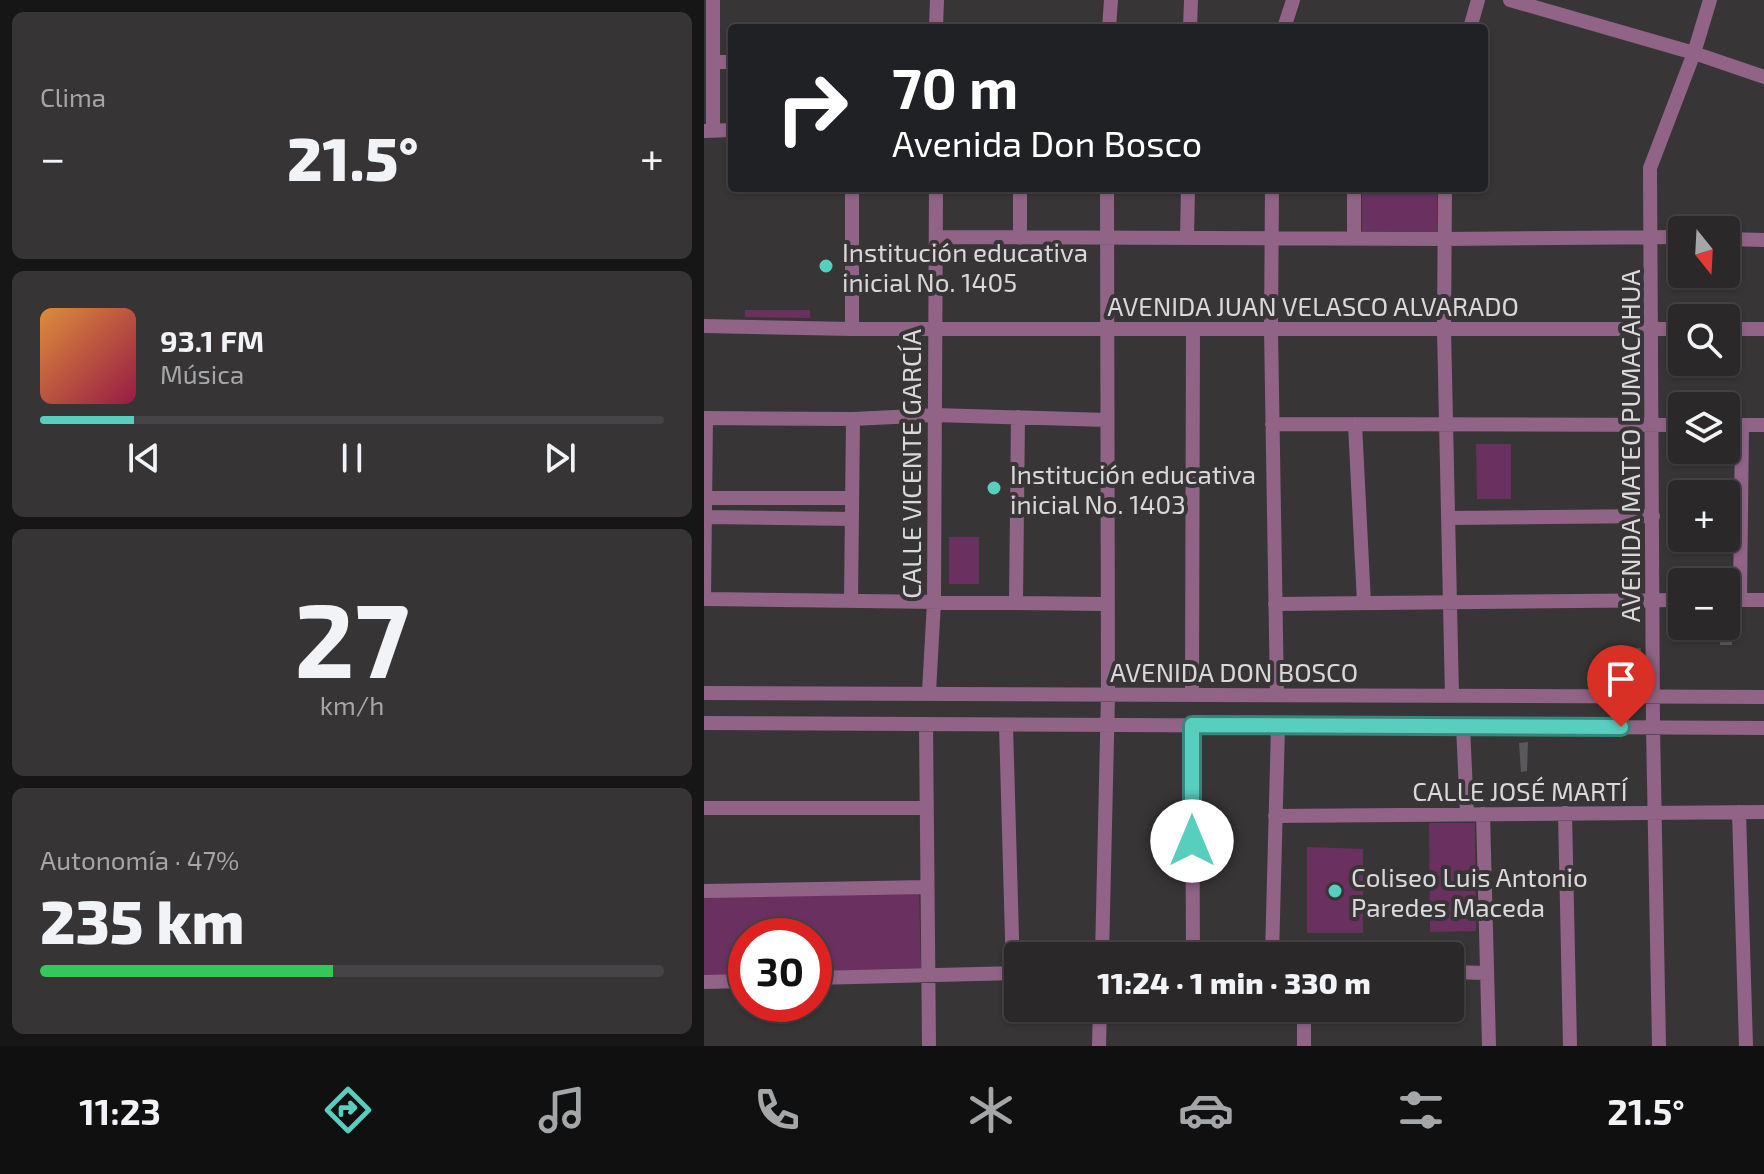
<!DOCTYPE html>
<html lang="es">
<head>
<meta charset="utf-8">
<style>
	body { margin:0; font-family:"Exo 2",sans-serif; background:#363435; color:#f1f3f6; height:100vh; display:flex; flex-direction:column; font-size:30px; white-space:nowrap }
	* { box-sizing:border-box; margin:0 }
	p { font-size:26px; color:#a5a6a8 }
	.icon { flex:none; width:44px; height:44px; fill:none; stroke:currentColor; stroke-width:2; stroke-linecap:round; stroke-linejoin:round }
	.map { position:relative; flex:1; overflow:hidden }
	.side { display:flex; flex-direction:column; gap:12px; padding:12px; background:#171617; width:704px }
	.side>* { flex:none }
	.banner { position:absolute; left:24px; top:24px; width:760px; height:168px; border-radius:8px; box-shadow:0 2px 6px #0004,0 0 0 2px #464446; background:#202124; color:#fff; overflow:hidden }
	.needle { width:52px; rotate:162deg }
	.tools { position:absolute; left:964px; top:216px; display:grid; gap:16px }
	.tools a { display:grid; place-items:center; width:72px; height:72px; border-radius:8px; background:#2a2829; box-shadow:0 2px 6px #0004,0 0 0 2px #464446; font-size:40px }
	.speed { position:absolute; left:24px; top:918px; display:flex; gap:16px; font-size:40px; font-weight:700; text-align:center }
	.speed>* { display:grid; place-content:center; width:104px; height:104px; border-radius:50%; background:#2a2829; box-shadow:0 2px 6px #0004,0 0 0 2px #464446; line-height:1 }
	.speed .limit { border:12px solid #d22; background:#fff; color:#111 }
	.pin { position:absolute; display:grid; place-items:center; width:68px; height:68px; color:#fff; margin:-82px -34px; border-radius:50% 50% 50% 0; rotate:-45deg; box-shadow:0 0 8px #0007 }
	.pin .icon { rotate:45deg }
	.me { position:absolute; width:88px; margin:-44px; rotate:0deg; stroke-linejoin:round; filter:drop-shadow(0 0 6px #0008) }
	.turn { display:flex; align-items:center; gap:28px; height:168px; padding:0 32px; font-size:36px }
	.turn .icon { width:104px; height:104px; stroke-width:2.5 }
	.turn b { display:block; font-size:56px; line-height:68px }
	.big { font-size:60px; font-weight:800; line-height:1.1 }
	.side .widget { flex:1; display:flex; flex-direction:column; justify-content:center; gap:12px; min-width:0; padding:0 28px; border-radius:12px; background:#363435 }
	.side .dial { align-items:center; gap:0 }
	.dial b { font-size:104px; line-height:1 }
	.song { display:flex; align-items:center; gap:24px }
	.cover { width:96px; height:96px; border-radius:12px; background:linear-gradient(135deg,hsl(30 70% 55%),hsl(340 70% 35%)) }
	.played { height:8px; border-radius:4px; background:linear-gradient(90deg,#58cebf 15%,#464446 15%) }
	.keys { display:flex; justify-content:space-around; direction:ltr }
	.heat { display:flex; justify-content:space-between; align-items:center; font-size:44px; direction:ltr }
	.charge { height:12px; border-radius:6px; background:linear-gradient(90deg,#34c759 47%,#464446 0) }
	.trip { position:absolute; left:300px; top:942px; width:460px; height:80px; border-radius:8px; background:#2a2829; box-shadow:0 2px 6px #0004,0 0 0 2px #464446; font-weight:800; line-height:80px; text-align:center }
	.menu { display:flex; height:128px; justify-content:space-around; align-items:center; background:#111010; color:#a5a6a8 }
	.menu .icon { width:56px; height:56px }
	.menu .selected { color:#58cebf }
	.menu b { font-size:36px; color:#f1f3f6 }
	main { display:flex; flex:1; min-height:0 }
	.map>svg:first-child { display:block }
</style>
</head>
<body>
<main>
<section class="side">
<div class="widget"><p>Clima</p>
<div class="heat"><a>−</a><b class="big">21.5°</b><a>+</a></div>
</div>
<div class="widget">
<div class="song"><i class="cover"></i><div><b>93.1 FM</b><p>Música</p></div></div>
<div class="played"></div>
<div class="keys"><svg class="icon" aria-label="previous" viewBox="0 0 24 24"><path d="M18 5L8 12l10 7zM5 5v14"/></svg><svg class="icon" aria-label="pause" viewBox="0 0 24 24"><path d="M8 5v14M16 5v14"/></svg><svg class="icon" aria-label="next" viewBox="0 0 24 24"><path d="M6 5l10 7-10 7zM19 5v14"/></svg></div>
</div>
<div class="widget dial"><b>27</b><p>km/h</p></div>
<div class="widget"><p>Autonomía · 47%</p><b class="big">235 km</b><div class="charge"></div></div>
</section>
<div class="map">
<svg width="1060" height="1046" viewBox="0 0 1060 1046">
	<rect width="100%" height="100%" fill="#383537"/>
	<path fill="#6a3160" d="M658 188H733V232L658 231Z
		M41 310H106V318L41 317Z
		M772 444H807V499H773Z
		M245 537H275V584H245Z
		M725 823H771L772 931 726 932Z
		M603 847 659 849V933H603Z
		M215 890 217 969 110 973V936H42V975L0 976V895Z"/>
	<path fill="#5a585a" d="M1022 615H1028V645H1016L1017 626H1022Z
		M918 647 937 648 936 680H920Z
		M824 742 823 771 817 772 815 743Z"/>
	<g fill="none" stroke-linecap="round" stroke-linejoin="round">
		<path stroke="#916387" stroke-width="14" d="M9 0V131
			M806 0 990 53 1060 77
			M232 28 233 0
			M405 28 407 0
			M486 28 487 0
			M580 28 589 0
			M766 28 774 0
			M10 62H28
			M0 131 28 130
			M148 188V329
			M568 188 567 329 573 695
			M741 188 740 329 748 696
			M232 237 741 239 978 237
			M316 238V188
			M483 238 484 188
			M650 238V188
			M1022 239 1060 240
			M0 326 148 329H978
			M1022 329H1060
			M0 418 149 419 231 415 402 420
			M2 418 0 599 402 604
			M568 424 978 425
			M651 424 660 603
			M1022 425H1060
			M1 498H148
			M1 517 148 519
			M744 518 949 516
			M1022 600H1060
			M1036 600 1038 425
			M147 601 149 419
			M312 602 314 417
			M571 604 978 600
			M225 692 230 602 232 188
			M0 693 1060 697
			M488 695 489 329
			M0 723 1060 728
			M222 725 225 1046
			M302 725 309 973
			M488 725 489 956
			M759 726 763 814
			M0 808H222
			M1035 812 1042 1046
			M861 813 866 1046
			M779 814 785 1046
			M571 816 1060 812
			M0 891 223 887
			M398 956 404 695 403 188
			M568 956 574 726
			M746 972 782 973
			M110 978 314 973
			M0 982 42 981
			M600 1008V1046
			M395 1046 396 1008
			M955 1046 949 727 946 168 990 53 1006 0"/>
	</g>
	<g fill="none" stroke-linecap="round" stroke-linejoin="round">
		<g stroke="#39867c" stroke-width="20">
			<path id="route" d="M488 841V725L917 727"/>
		</g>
		<use href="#route" stroke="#58cebf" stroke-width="14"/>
	</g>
	<g fill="#58cebf" stroke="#383537" stroke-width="3">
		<circle cx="122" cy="266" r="8"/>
		<circle cx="290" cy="488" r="8"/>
		<circle cx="631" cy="891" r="8"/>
	</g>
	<g text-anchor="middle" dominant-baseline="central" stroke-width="8" stroke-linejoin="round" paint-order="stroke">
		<g font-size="26" fill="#dad9da" stroke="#383537" text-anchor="start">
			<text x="138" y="251">Institución educativa<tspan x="138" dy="30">inicial No. 1405</tspan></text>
			<text x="306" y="473">Institución educativa<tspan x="306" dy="30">inicial No. 1403</tspan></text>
			<text x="647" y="876">Coliseo Luis Antonio<tspan x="647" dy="30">Paredes Maceda</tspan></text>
		</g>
		<g font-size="26" fill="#dad9da" stroke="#383537">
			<text x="609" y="305">AVENIDA JUAN VELASCO ALVARADO</text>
			<text transform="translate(925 446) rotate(-90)">AVENIDA MATEO PUMACAHUA</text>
			<text transform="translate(206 464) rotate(-90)">CALLE VICENTE GARCÍA</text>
			<text x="530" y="671">AVENIDA DON BOSCO</text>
			<text x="816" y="790">CALLE JOSÉ MARTÍ</text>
		</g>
	</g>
</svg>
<div class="tools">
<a><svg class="needle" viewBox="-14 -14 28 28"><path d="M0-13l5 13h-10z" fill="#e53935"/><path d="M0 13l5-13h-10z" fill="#a5a6a8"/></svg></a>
<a><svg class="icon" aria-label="search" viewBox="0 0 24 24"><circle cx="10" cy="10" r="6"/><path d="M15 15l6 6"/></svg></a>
<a><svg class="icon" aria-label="layers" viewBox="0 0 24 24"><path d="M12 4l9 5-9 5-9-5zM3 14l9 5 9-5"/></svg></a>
<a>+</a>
<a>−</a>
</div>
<div class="speed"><div class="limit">30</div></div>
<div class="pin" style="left:917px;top:727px;background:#d93025"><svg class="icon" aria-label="arrive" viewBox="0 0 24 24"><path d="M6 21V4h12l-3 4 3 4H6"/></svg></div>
<svg class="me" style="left:488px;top:841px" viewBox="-20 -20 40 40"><circle r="19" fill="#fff"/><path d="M0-13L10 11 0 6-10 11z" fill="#58cebf"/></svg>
<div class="trip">11:24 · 1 min · 330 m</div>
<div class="banner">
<div class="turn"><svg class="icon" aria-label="right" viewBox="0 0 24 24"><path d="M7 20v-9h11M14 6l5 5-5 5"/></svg><div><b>70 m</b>Avenida Don Bosco</div></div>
</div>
</div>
</main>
<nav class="menu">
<b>11:23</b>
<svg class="icon selected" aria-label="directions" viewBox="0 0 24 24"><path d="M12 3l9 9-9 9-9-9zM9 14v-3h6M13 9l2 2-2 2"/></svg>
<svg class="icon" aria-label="music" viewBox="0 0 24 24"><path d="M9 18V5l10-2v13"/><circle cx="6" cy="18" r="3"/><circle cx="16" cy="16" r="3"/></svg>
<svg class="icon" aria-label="phone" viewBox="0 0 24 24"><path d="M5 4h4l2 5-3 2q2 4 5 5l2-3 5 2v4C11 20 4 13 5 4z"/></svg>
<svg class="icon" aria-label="climate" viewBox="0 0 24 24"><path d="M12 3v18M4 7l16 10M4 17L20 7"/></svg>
<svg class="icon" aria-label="car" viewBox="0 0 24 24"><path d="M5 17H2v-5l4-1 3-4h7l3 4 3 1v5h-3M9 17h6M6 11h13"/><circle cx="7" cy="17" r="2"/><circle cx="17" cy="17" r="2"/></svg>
<svg class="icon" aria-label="filters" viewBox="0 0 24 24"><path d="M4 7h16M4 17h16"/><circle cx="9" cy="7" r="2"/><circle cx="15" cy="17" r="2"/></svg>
<b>21.5°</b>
</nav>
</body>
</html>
